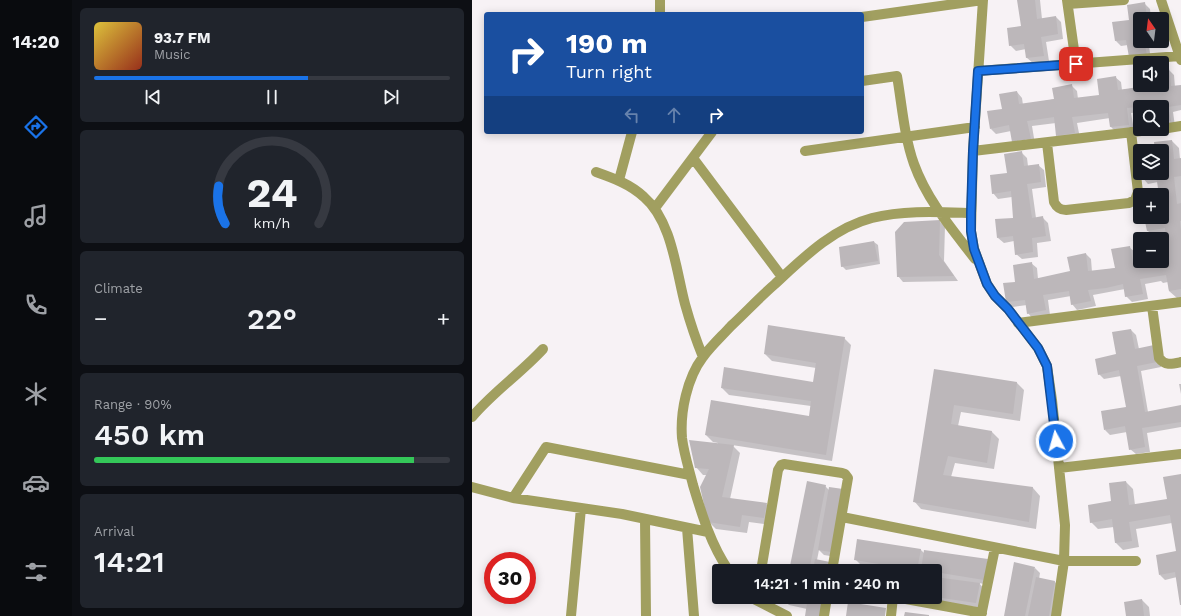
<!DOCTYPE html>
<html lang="en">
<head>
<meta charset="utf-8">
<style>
	body { margin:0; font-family:"Work Sans",sans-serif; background:#20242c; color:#f1f3f6; height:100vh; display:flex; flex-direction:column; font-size:15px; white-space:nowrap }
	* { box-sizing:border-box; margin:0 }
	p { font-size:13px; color:#9ea1a6 }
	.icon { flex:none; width:22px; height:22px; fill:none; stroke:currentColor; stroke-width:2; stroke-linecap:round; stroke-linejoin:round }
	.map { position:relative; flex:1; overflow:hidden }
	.sheet { display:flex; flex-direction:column; gap:8px; padding:8px; background:#0d0f14; width:400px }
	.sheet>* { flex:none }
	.guide { position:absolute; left:12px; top:12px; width:380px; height:122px; border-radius:4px; box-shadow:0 2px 10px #0003; background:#1a4fa0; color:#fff; overflow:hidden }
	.needle { width:26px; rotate:346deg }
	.fabs { position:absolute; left:661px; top:12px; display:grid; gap:8px }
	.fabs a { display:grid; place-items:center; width:36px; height:36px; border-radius:4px; background:#171b24; box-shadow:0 2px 10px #0003; font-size:20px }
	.speed { position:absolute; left:12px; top:552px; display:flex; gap:8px; font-size:20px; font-weight:700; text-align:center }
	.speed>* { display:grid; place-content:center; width:52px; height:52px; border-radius:50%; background:#171b24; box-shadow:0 2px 10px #0003; line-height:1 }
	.speed .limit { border:6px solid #d22; background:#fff; color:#111 }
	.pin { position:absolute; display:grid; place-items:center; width:34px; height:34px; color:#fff; margin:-17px; border-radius:8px; box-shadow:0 2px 6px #0006 }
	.me { position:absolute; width:44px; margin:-22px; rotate:354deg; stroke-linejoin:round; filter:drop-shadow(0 0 3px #0008) }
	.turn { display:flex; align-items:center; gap:14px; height:84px; padding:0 16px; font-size:18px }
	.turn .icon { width:52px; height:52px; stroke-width:2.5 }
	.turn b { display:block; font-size:28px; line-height:34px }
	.lanes { display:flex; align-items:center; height:38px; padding:0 16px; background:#0003; justify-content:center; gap:20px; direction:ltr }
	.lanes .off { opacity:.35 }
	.big { font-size:30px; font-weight:600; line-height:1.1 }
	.sheet .tile { flex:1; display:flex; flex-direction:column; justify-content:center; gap:6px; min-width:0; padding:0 14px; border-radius:6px; background:#20242c }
	.sheet .dial { align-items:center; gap:0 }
	.dial svg { height:104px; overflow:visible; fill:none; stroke:#363941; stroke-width:7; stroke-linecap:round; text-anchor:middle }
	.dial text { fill:#f1f3f6; stroke:none }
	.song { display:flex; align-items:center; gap:12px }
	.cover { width:48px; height:48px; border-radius:6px; background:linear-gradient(135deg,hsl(50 70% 55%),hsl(10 70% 35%)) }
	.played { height:4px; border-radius:2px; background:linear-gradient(90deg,#1a73e8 60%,#363941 60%) }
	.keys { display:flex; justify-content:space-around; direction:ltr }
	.heat { display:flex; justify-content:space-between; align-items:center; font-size:22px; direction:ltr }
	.charge { height:6px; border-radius:3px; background:linear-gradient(90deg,#34c759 90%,#363941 0) }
	.trip { position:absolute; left:240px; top:564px; width:230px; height:40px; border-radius:4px; background:#171b24; box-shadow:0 2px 10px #0003; font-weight:600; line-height:40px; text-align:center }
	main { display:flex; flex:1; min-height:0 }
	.menu { display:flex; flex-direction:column; width:72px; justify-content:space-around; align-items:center; background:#090b0e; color:#9ea1a6 }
	.menu .icon { width:28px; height:28px }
	.menu .on { color:#1a73e8 }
	.menu b { font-size:18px; color:#f1f3f6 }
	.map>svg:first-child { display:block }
</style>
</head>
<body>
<main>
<nav class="menu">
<b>14:20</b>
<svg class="icon on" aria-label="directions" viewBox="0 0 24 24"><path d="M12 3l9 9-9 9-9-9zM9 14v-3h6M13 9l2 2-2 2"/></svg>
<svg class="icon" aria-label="music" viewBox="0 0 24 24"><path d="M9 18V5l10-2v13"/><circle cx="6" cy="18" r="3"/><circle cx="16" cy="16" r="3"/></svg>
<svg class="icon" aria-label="phone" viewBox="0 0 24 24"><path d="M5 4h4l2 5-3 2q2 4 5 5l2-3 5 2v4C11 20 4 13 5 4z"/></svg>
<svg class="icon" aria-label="climate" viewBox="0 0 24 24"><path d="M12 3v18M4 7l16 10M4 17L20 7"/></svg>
<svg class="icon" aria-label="car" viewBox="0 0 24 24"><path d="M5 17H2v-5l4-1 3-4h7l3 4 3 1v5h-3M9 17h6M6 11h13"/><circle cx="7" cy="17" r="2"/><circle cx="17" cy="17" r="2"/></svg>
<svg class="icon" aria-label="filters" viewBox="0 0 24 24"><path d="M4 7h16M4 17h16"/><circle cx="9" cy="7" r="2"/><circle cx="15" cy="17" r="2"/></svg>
</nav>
<section class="sheet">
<div class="tile">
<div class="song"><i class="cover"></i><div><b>93.7 FM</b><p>Music</p></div></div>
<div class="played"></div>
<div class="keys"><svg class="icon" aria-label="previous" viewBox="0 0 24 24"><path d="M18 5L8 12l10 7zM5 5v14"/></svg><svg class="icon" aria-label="pause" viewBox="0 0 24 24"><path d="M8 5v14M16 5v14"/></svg><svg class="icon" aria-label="next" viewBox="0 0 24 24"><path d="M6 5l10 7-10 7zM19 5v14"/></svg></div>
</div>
<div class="tile dial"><svg viewBox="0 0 100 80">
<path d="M14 69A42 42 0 1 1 86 69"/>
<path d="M14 69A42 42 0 0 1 9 40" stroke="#1a73e8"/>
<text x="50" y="56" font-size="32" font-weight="700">24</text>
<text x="50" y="72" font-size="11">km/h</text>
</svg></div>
<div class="tile"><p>Climate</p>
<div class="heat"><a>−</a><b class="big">22°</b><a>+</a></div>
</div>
<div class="tile"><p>Range · 90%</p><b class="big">450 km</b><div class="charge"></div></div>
<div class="tile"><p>Arrival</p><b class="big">14:21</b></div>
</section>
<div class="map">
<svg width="709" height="616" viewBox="0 0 709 616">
	<rect width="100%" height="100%" fill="#f7f2f5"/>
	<path fill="#0003" d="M546 0H568L570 19 584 17 589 22 591 39 574 42 577 61 561 63 555 58 554 49 544 51 538 45 550 27Z
		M672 3 678 9 679 19H668V41H690V21L694 25 695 43 677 46 679 60 656 45 649 46 644 41 658 21Z
		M696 69 702 75 703 87 709 86V110L701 112 703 126 690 127V107H668V112L659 113 662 130 644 132 639 127 638 118 605 123 608 138 590 141 585 135 584 123 560 126 563 144 539 131 524 134 519 129 531 110 545 92 550 98 551 105 583 99 599 85 605 91 606 99 629 96 643 77 649 82 650 90 682 85H690V70Z
		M700 141 707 148 708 159H709V297L705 298 697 291 696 282 691 283 689 281 673 284 676 299 660 302 654 296 653 289 621 295 624 306 605 310 600 304 599 296 576 300 578 315 561 319 556 313 555 305 541 307 535 302 545 283 559 263 565 268 566 279 599 272 614 254 619 259 620 272 644 268 657 247 663 252 665 263 674 261H690V258L697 257 694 236 683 238 676 231 673 217H690V195H688L686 182 676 184 669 176V173H690V151H684L683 143Z
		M549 152 555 158 556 166 566 165 572 170 574 187 560 189 564 218H571L576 223 579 241 565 243 566 257 550 259 544 254 542 241 532 243 526 238 542 219 540 197 526 199 521 193 536 174Z
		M467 221 473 226 472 261 486 281 431 282 426 276Z
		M402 242 406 245 408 264 374 270 370 266Z
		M659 330 664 335 667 349 687 351 689 367 669 371 676 412 709 406V427L675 433 678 452 664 454 658 449 655 432 638 435 633 430 655 408 649 376 632 379 627 374 646 355Z
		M372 338 379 345 360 461 260 445 268 453 258 499 294 504 301 511 299 525 277 522 275 533 244 529 237 522 235 475H231L224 467 246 445V443L241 442 234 435 338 417 339 406 257 395 250 388 342 383 344 368 300 361 293 354Z
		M463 371 545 383 552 390 548 421 489 412 486 426 520 432 527 439 522 469 483 463 479 477 561 488 568 496 564 529 449 509 442 501Z
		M707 384H709V394Z
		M709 475V604L705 577 693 580 688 575 705 552 700 523 664 529 667 547 651 550 643 542 642 527 626 529 619 522 640 502 654 482 661 489 663 505 696 500Z
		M353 486 357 490 364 557 352 555 347 550 345 560 363 571H318Z
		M448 549 453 554 515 560 517 585 507 583 513 590 510 608 438 597H463V571H387L390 566 383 559Z
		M563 568 568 573 567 579 583 582 588 588 583 616H533Z
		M313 597H358L334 616 335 609 317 605 312 600Z
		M670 600 677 607 678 616H655Z"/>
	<path fill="#bcb7ba" d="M545 0H563L565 19 584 16 586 34 569 37 572 56 554 58 552 44 537 46 535 28 549 26Z
		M673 2 675 19H668V41H672L675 55 657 57 654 40 643 41 640 22 657 20 655 5Z
		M697 68 699 86 709 85V105L696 107 699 121 690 122V107H679L678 106 655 108 657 125 638 127 636 113 600 117 603 133 584 136 582 117 555 121 559 139 540 142 537 125 518 129 515 111 530 109 527 94 545 91 547 104 582 99 580 88 600 84 602 98 627 95 625 79 644 76 646 90 681 85H690V69Z
		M700 140 702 159 709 158V176L702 177 705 204 709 203V221H708L709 230V289L697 291 694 275 668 279 671 294 653 297 651 284 634 288 616 290 619 301 599 305 597 291 571 295 574 310 555 314 553 300 534 302 531 283 543 282 541 265 560 262 562 279 598 271 595 257 614 253 616 271 643 268 639 249 658 246 661 263 670 261H690V257L696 256 693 228 675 231 672 217H690V195H687L684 175 668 177V173H690V151H683L682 142Z
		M550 151 552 166 567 164 569 182 555 184 560 218 571 216 574 236 560 238 561 252 543 255 541 236 525 238 523 219 541 218 539 191 520 194 518 175 535 173 532 154Z
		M468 220 467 255 482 276 425 277 423 232 432 222Z
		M402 241 406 261 369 267 367 247Z
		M296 325 373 337 354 455 233 435 239 400 337 416 339 401 249 388 252 367 341 382 344 363 292 354Z
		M659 329 663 349 682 345 685 362 665 366 673 412 709 405V422L670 428 673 447 657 450 653 426 632 430 629 411 654 407 647 370 626 375 623 359 644 354 640 332Z
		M462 369 545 382 541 414 482 405 479 424 520 431 515 463 476 456 471 475 561 487 557 522 441 502Z
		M217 440 262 445 250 497 295 503 292 518 270 515 268 527 236 522 228 487 237 469 223 468Z
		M709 474V605H708L703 572 687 575 684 555 704 551 698 515 657 522 660 541 643 543 640 519 618 523 616 505 639 501 637 483 654 481 657 505 695 499 691 477Z
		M335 481 354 485 337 571H317Z
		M357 487 371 489 359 552 346 550Z
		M385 539 449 549 445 570 382 560Z
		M452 550 516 559 512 580 463 572V571L449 570Z
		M343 559 358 562 357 571H341Z
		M542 562 563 567 553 616H532Z
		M387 565 421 570V571H386Z
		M463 577 508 583 504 603 463 597Z
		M564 577 583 581 577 616H556Z
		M312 597H332L331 604 311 600Z
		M336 597H352L348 616H333Z
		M670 599 672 616H654L652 602Z
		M376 602 414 608 413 616H374Z
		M433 612 457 615V616H432Z"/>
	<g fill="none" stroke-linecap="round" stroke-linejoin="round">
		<path stroke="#a19f60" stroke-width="10" d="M511 0 501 151 499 231 502 249 515 284 523 296 536 309 566 348 575 366 580 400 593 525 592 561 584 616
			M595 0 604 64
			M689 0 709 60
			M596 4 652 0
			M188 14V0
			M390 17 511 0
			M506 71 708 56
			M390 81 425 76C430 105 432 136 442 164 455 200 480 229 503 259
			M690 129 709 126
			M575 143 582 202C585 208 588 210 594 210L657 203 663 200 666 192 659 132
			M333 151 503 127
			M501 151 686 129
			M221 158 310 277
			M124 172C141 178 158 184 172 197 200 221 204 270 213 304 218 322 224 340 231 357
			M147 180 160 132
			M183 208 240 132
			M680 306 687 358C693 366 700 364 709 362
			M546 323 709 302
			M0 417C21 392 49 373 71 349
			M587 468 709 454
			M0 487 41 498 150 514 236 532
			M41 498 74 447 218 475
			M370 517 592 561H664
			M173 519 174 616
			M215 528 222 616
			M257 571C239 545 230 515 221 485 217 469 212 454 210 438 208 412 215 378 231 357 239 346 250 336 259 326 274 312 288 297 303 284 331 258 361 228 400 218 432 210 466 212 499 213
			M289 571 306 470 309 465 312 464 370 473 373 474 376 478 360 571
			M278 597 315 616
			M423 597 510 613
			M99 616 109 508
			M352 616 355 597
			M419 616 421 597
			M509 616 523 548"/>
	</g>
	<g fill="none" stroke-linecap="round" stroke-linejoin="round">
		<g stroke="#114b97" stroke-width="10">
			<path id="route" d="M584 441 575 366 566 348 536 309 523 296 515 284 502 249 499 231V213L501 151 506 71 604 64"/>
		</g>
		<use href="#route" stroke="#1a73e8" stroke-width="7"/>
	</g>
</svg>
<div class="fabs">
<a><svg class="needle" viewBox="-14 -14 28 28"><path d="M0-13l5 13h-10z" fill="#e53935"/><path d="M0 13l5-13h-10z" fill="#9ea1a6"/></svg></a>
<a><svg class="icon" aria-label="sound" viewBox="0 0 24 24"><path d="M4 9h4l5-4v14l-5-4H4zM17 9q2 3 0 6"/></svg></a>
<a><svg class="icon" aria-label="search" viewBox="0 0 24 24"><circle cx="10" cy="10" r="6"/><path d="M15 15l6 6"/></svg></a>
<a><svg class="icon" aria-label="layers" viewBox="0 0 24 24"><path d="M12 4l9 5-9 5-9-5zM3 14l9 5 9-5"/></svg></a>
<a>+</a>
<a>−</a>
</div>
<div class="speed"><div class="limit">30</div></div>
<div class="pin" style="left:604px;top:64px;background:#d93025"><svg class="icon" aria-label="arrive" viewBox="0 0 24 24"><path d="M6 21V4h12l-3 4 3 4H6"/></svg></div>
<svg class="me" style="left:584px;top:441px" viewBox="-20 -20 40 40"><circle r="17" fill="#1a73e8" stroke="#fff" stroke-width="3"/><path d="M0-11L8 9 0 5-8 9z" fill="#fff"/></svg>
<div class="trip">14:21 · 1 min · 240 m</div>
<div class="guide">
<div class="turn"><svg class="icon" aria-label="right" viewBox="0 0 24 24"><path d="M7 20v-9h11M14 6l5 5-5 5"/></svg><div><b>190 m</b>Turn right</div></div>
<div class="lanes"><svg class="icon off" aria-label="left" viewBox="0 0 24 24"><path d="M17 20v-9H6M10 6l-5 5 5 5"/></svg><svg class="icon off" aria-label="ahead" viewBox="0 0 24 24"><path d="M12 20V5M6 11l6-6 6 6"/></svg><svg class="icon" aria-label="right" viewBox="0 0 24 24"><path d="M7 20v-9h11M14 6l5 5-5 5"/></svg></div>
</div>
</div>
</main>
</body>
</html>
